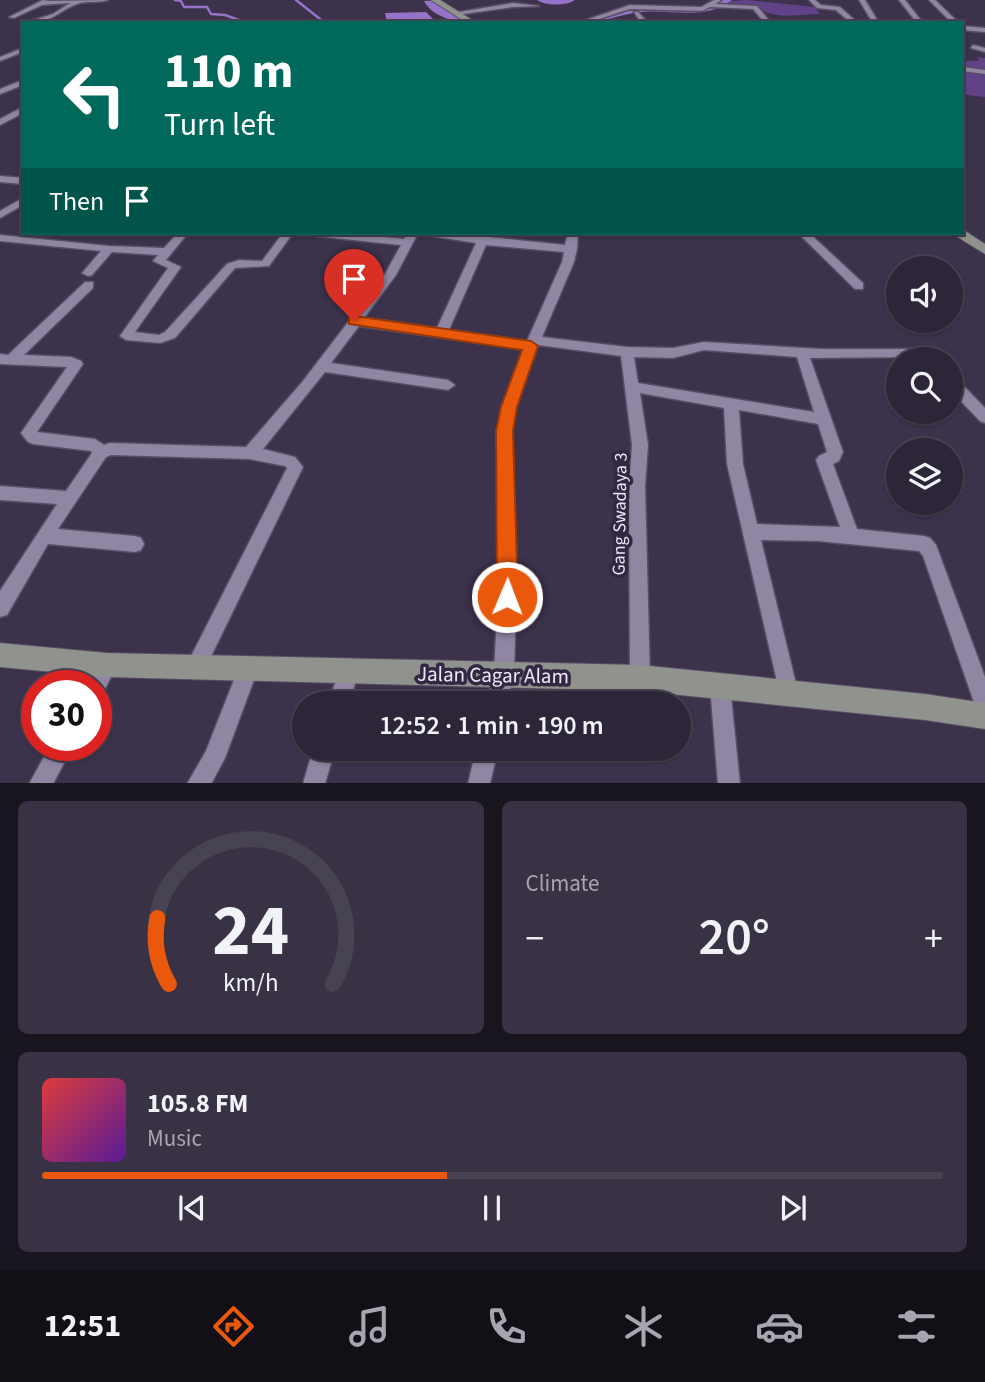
<!DOCTYPE html>
<html lang="en">
<head>
<meta charset="utf-8">
<style>
	body { margin:0; font-family:"Source Sans 3",sans-serif; background:#393244; color:#f1f3f6; height:100vh; display:flex; flex-direction:column; font-size:26px; white-space:nowrap }
	* { box-sizing:border-box; margin:0 }
	p { font-size:23px; color:#a7a5ae }
	.icon { flex:none; width:38px; height:38px; fill:none; stroke:currentColor; stroke-width:2; stroke-linecap:round; stroke-linejoin:round }
	.map { position:relative; height:783px; overflow:hidden }
	.side { display:flex; flex-direction:column; gap:18px; padding:18px; background:#19151f; flex:1 }
	.side>* { flex:none }
	.banner { position:absolute; left:21px; top:21px; width:943px; height:214px; border-radius:0px; box-shadow:0 2px 5px #0004,0 0 0 2px #484353; background:#00695c; color:#fff; overflow:hidden }
	.tools { position:absolute; left:886px; top:256px; display:grid; gap:14px }
	.tools a { display:grid; place-items:center; width:77px; height:77px; border-radius:50%; background:#2d2639; box-shadow:0 2px 5px #0004,0 0 0 2px #484353; font-size:35px }
	.speed { position:absolute; left:21px; top:670px; display:flex; gap:14px; font-size:35px; font-weight:700; text-align:center }
	.speed>* { display:grid; place-content:center; width:91px; height:91px; border-radius:50%; background:#2d2639; box-shadow:0 2px 5px #0004,0 0 0 2px #484353; line-height:1 }
	.speed .limit { border:10px solid #d22; background:#fff; color:#111 }
	.pin { position:absolute; display:grid; place-items:center; width:60px; height:60px; color:#fff; margin:-72px -30px; border-radius:50% 50% 50% 0; rotate:-45deg; box-shadow:0 0 7px #0007 }
	.pin .icon { rotate:45deg }
	.me { position:absolute; width:77px; margin:-38px; rotate:1deg; stroke-linejoin:round; filter:drop-shadow(0 0 5px #0008) }
	.turn { display:flex; align-items:center; gap:24px; height:147px; padding:0 28px; font-size:32px }
	.turn .icon { width:91px; height:91px; stroke-width:2.5 }
	.turn b { display:block; font-size:49px; line-height:60px }
	.then { display:flex; align-items:center; height:66px; padding:0 28px; background:#0003; gap:14px; font-size:26px }
	.big { font-size:52px; font-weight:600; line-height:1.1 }
	.side .tile { flex:1; display:flex; flex-direction:column; justify-content:center; gap:10px; min-width:0; padding:0 24px; border-radius:10px; background:#393244 }
	.side .dial { align-items:center; gap:0 }
	.dial svg { height:182px; overflow:visible; fill:none; stroke:#484353; stroke-width:7; stroke-linecap:round; text-anchor:middle }
	.dial text { fill:#f1f3f6; stroke:none }
	.song { display:flex; align-items:center; gap:21px }
	.cover { width:84px; height:84px; border-radius:10px; background:linear-gradient(135deg,hsl(0 70% 55%),hsl(270 70% 35%)) }
	.played { height:7px; border-radius:4px; background:linear-gradient(90deg,#ea580c 45%,#484353 45%) }
	.keys { display:flex; justify-content:space-around; direction:ltr }
	.heat { display:flex; justify-content:space-between; align-items:center; font-size:38px; direction:ltr }
	.side .tiles { flex:1; display:grid; gap:18px; grid-template-columns:1fr 1fr }
	.tile:last-child { grid-column:span 2 }
	.trip { position:absolute; left:292px; top:691px; width:399px; height:70px; border-radius:35px; background:#2d2639; box-shadow:0 2px 5px #0004,0 0 0 2px #484353; font-weight:600; line-height:70px; text-align:center }
	.menu { display:flex; height:112px; justify-content:space-around; align-items:center; background:#120f17; color:#a7a5ae }
	.menu .icon { width:49px; height:49px }
	.menu .selected { color:#ea580c }
	.menu b { font-size:32px; color:#f1f3f6 }
	.map>svg:first-child { display:block }
</style>
</head>
<body>
<div class="map">
<svg width="985" height="784" viewBox="0 0 985 784">
	<rect width="100%" height="100%" fill="#3c324c"/>
	<path fill="#614288" d="M748 0 814 7 820 14C805 14 783 18 769 13 755 8 741 8 725 7L731 1Z
		M977 57 985 58V97L967 95 963 92V61H979Z"/>
	<path fill="#9673c6" d="M426 12 434 20 387 23 385 13Z"/>
	<g fill="none" stroke-linecap="round" stroke-linejoin="round">
		<path stroke="#9673c6" stroke-width="2.5" d="M175 0 181 1 184 7H207L211 14 225 15 247 23
			M296 0 325 23"/>
		<path fill="#9673c6" fill-rule="evenodd" d="M723 0H732C705 21 673 9 641 12 621 14 602 23 581 23L640 8 708 9Z"/>
		<path fill="#9673c6" fill-rule="evenodd" d="M441 0 438 3 472 23C457 23 432 17 424 1Z
			M537 0H575C567 6 545 6 537 0Z"/>
		<g stroke="#574e64" stroke-width="3">
			<path id="street" d="M43 0 49 1 108 0C99 3 89 1 80 3 62 8 50 25 28 22L53 14 70 3 42 5 14 18 9 17Z
				M714 0H721L716 4 757 6 771 23H765L753 9 710 7 702 11 630 9 587 23H577L630 5 701 7Z
				M809 0H815L821 5 840 7 858 23H851L836 10 817 8Z
				M859 0H865L879 23H873Z
				M899 0H905L923 23H917Z
				M929 0H935L959 23H952Z
				M513 3 539 6 513 7 456 15 453 13Z
				M634 12H638L648 23H641Z
				M962 26 985 28V32L962 30Z
				M973 45 985 48V52L971 48Z
				M23 48V52L0 61V57Z
				M962 67 985 70V74L962 71Z
				M23 80V85L0 94V89Z
				M23 107V113L0 125V119Z
				M0 176 23 178V184L0 182Z
				M23 198V205L0 218V211Z
				M178 233H188L166 260 181 267 135 332 159 335 165 332 227 264 239 260 262 261 283 233H293L269 266 235 268 175 338 160 343 126 340 120 336 168 268 153 261 158 255 112 252 92 275 88 276 82 273 101 251 0 241V235L109 246 164 248Z
				M310 233H342L404 239 408 233H418L396 275 364 318 437 328 476 243 431 236 426 233H450L565 245 568 233H578L577 249 574 262 542 337 627 347 673 348 704 342 820 349H916L918 352 911 357 810 358 843 452 839 461 833 464 857 529 924 536 930 538 936 545 985 677V715L978 712 975 705 923 556 919 551 818 541 761 540 798 692 795 699 788 702 781 699 727 464 724 408 640 393 648 445 645 486 650 678 647 685 640 688 633 685 630 678 629 486 632 445 621 356 538 345 516 407 511 431 517 571 514 673 507 704H487L494 673 499 571 497 431 502 407 523 349 359 326 331 363 448 380 455 385 448 390 325 372 263 449 295 457 303 467 202 675 195 678 188 675 185 668 287 468 285 466 249 459 111 455 106 457 58 529 135 536 141 538 144 544 141 550 135 552 48 544 7 615 0 617V591L57 504 0 500V486L66 491 92 453 91 451 33 444 28 442 21 433 67 367 0 364V354L8 355 85 282H93V288L24 355 71 357 81 361 83 364 37 432 95 439 104 445 110 443 246 447 303 381 385 274 401 245 315 236ZM486 245 564 252 562 262 527 341 449 330ZM704 350 797 357 814 412 638 383 634 357 673 358ZM739 410 818 424 827 452 819 456 816 460 840 527 757 524 743 464Z
				M798 233H809L863 283V289H855Z
				M950 376 955 377 985 408V423L980 421 950 390Z
				M107 655 114 658 117 665 103 693 96 696V686H86L100 658Z
				M248 659 255 662 258 669 225 758 211 784H187L206 751 241 662Z
				M348 663 355 666 358 673 349 704H328L341 666Z
				M720 676 727 679 730 686 740 784H718L710 686 713 679Z
				M50 746H73L53 784H29Z
				M313 749H335L325 784H303Z
				M476 749H498L490 784H468Z"/>
		</g>
		<g stroke="#574e64" stroke-width="2">
			<path id="secondary" d="M431 0H440L477 23H467Z
				M962 229 985 244V254L956 236 955 233H962Z
				M0 643 107 653 640 665 925 694 985 703V729L925 720 640 691 107 677 0 667Z"/>
		</g>
		<use href="#street" fill="#9085a3" fill-rule="evenodd"/>
		<use href="#secondary" fill="#8f928d" fill-rule="evenodd"/>
	</g>
	<path fill="#ea580c" stroke="#983908" stroke-width="2" d="M354 316 531 341 538 346 517 407 513 431 518 597 515 604 507 607 500 604 497 597 496 431 501 407 522 350 349 324V317Z"/>
	<g text-anchor="middle" dominant-baseline="central" stroke-width="7" stroke-linejoin="round" paint-order="stroke">
		<g font-size="18" fill="#ece6f7" stroke="#322841">
			<text transform="translate(620 514) rotate(-89)">Gang Swadaya 3</text>
		</g>
		<g font-size="21" fill="#ece6f7" stroke="#322841">
			<text transform="translate(493 675) rotate(1)">Jalan Cagar Alam</text>
		</g>
	</g>
</svg>
<div class="tools">
<a><svg class="icon" aria-label="sound" viewBox="0 0 24 24"><path d="M4 9h4l5-4v14l-5-4H4zM17 9q2 3 0 6"/></svg></a>
<a><svg class="icon" aria-label="search" viewBox="0 0 24 24"><circle cx="10" cy="10" r="6"/><path d="M15 15l6 6"/></svg></a>
<a><svg class="icon" aria-label="layers" viewBox="0 0 24 24"><path d="M12 4l9 5-9 5-9-5zM3 14l9 5 9-5"/></svg></a>
</div>
<div class="speed"><div class="limit">30</div></div>
<div class="pin" style="left:354px;top:321px;background:#d93025"><svg class="icon" aria-label="arrive" viewBox="0 0 24 24"><path d="M6 21V4h12l-3 4 3 4H6"/></svg></div>
<svg class="me" style="left:507px;top:597px" viewBox="-20 -20 40 40"><circle r="17" fill="#ea580c" stroke="#fff" stroke-width="3"/><path d="M0-11L8 9 0 5-8 9z" fill="#fff"/></svg>
<div class="trip">12:52 · 1 min · 190 m</div>
<div class="banner">
<div class="turn"><svg class="icon" aria-label="left" viewBox="0 0 24 24"><path d="M17 20v-9H6M10 6l-5 5 5 5"/></svg><div><b>110 m</b>Turn left</div></div>
<div class="then">Then<svg class="icon" aria-label="arrive" viewBox="0 0 24 24"><path d="M6 21V4h12l-3 4 3 4H6"/></svg></div>
</div>
</div>
<section class="side">
<div class="tiles">
<div class="tile dial"><svg viewBox="0 0 100 80">
<path d="M14 69A42 42 0 1 1 86 69"/>
<path d="M14 69A42 42 0 0 1 9 40" stroke="#ea580c"/>
<text x="50" y="56" font-size="32" font-weight="700">24</text>
<text x="50" y="72" font-size="11">km/h</text>
</svg></div>
<div class="tile"><p>Climate</p>
<div class="heat"><a>−</a><b class="big">20°</b><a>+</a></div>
</div>
<div class="tile">
<div class="song"><i class="cover"></i><div><b>105.8 FM</b><p>Music</p></div></div>
<div class="played"></div>
<div class="keys"><svg class="icon" aria-label="previous" viewBox="0 0 24 24"><path d="M18 5L8 12l10 7zM5 5v14"/></svg><svg class="icon" aria-label="pause" viewBox="0 0 24 24"><path d="M8 5v14M16 5v14"/></svg><svg class="icon" aria-label="next" viewBox="0 0 24 24"><path d="M6 5l10 7-10 7zM19 5v14"/></svg></div>
</div>
</div>
</section>
<nav class="menu">
<b>12:51</b>
<svg class="icon selected" aria-label="directions" viewBox="0 0 24 24"><path d="M12 3l9 9-9 9-9-9zM9 14v-3h6M13 9l2 2-2 2"/></svg>
<svg class="icon" aria-label="music" viewBox="0 0 24 24"><path d="M9 18V5l10-2v13"/><circle cx="6" cy="18" r="3"/><circle cx="16" cy="16" r="3"/></svg>
<svg class="icon" aria-label="phone" viewBox="0 0 24 24"><path d="M5 4h4l2 5-3 2q2 4 5 5l2-3 5 2v4C11 20 4 13 5 4z"/></svg>
<svg class="icon" aria-label="climate" viewBox="0 0 24 24"><path d="M12 3v18M4 7l16 10M4 17L20 7"/></svg>
<svg class="icon" aria-label="car" viewBox="0 0 24 24"><path d="M5 17H2v-5l4-1 3-4h7l3 4 3 1v5h-3M9 17h6M6 11h13"/><circle cx="7" cy="17" r="2"/><circle cx="17" cy="17" r="2"/></svg>
<svg class="icon" aria-label="filters" viewBox="0 0 24 24"><path d="M4 7h16M4 17h16"/><circle cx="9" cy="7" r="2"/><circle cx="15" cy="17" r="2"/></svg>
</nav>
</body>
</html>
